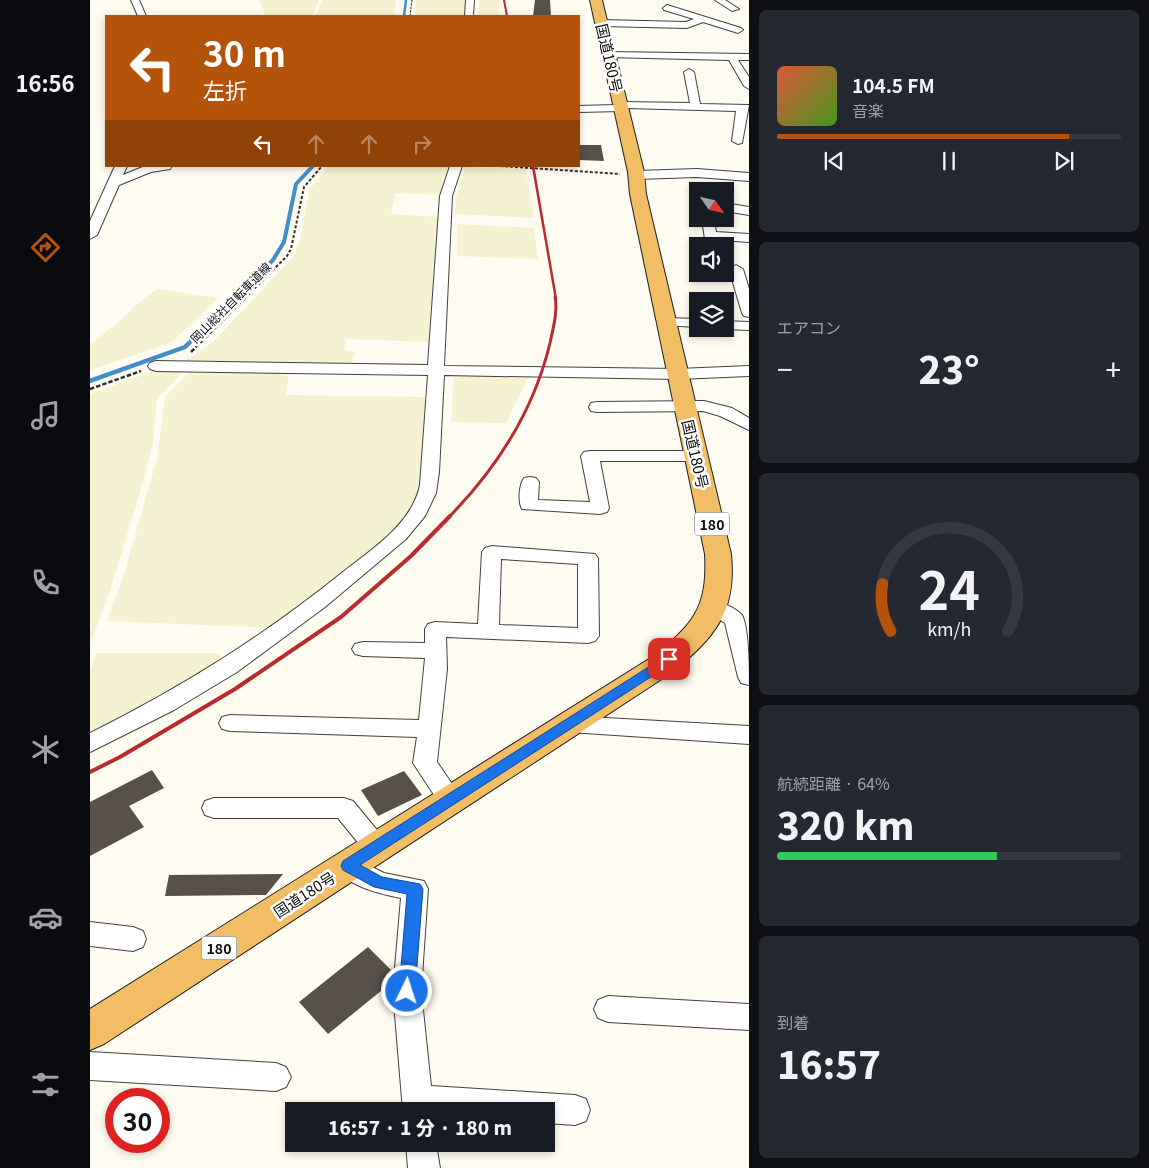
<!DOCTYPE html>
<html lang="ja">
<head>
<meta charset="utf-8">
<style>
	body { margin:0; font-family:Georgia,"Noto Sans JP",serif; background:#242831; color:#f1f3f6; height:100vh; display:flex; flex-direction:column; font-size:19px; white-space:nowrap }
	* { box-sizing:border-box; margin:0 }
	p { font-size:16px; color:#9ea1a6 }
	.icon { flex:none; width:28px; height:28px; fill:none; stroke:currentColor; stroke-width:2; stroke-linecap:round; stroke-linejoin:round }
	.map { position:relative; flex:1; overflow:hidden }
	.panel { display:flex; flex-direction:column; gap:10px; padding:10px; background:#0d0f14; width:400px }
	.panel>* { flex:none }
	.banner { position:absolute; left:15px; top:15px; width:475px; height:152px; border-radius:0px; box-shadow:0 2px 8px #0003; background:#b45309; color:#fff; overflow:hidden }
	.needle { width:32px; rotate:124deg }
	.tools { position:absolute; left:599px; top:182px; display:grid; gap:10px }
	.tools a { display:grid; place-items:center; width:45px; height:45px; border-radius:0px; background:#171b24; box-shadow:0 2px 8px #0003; font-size:25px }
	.speed { position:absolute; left:15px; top:1088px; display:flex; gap:10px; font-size:25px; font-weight:700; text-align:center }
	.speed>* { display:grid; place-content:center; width:65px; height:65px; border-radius:50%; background:#171b24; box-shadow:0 2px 8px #0003; line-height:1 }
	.speed .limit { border:8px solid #d22; background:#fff; color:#111 }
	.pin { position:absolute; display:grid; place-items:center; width:42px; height:42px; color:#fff; margin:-21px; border-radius:10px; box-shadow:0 2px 8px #0006 }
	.me { position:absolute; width:55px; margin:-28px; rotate:4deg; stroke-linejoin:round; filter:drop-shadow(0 0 4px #0008) }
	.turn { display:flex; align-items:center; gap:18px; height:105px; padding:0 15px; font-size:22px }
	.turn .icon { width:65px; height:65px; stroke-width:2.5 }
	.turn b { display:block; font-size:35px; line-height:42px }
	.lanes { display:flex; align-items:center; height:48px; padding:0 15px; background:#0003; justify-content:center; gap:25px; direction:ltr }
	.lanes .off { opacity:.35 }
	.big { font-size:38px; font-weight:800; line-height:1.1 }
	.panel .tile { flex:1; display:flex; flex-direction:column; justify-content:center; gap:8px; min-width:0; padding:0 18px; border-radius:8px; background:#242831 }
	.panel .dial { align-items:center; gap:0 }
	.dial svg { height:130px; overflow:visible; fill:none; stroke:#363941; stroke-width:7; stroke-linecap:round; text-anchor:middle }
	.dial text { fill:#f1f3f6; stroke:none }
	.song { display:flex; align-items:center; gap:15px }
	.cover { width:60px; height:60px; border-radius:8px; background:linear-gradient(135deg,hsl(10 70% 55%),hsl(100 70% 35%)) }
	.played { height:5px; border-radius:2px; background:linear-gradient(90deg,#b45309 85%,#363941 85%) }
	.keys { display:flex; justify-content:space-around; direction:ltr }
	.heat { display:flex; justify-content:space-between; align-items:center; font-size:28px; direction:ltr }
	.charge { height:8px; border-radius:4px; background:linear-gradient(90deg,#34c759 64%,#363941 0) }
	.trip { position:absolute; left:195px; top:1102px; width:270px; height:50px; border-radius:0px; background:#171b24; box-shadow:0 2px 8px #0003; font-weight:800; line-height:50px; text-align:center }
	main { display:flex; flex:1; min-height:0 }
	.menu { display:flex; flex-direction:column; width:90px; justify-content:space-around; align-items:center; background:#090b0e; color:#9ea1a6 }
	.menu .icon { width:35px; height:35px }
	.menu .on { color:#b45309 }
	.menu b { font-size:22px; color:#f1f3f6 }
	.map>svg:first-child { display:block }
</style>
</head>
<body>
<main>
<nav class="menu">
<b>16:56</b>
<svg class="icon on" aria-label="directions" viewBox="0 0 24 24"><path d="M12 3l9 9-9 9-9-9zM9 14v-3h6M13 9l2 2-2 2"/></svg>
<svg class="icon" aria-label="music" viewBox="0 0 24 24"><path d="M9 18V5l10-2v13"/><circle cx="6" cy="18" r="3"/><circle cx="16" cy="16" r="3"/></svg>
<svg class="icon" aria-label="phone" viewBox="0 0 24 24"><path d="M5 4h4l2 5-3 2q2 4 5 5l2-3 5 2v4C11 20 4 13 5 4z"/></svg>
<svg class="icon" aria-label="climate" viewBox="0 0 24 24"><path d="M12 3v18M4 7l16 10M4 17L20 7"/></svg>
<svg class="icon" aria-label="car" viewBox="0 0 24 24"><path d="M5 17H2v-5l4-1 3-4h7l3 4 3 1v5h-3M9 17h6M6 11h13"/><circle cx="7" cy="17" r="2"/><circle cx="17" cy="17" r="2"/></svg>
<svg class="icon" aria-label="filters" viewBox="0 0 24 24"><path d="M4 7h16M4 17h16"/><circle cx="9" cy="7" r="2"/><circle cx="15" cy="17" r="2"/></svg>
</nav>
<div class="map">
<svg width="659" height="1168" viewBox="0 0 659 1168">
	<rect width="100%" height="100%" fill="#fefcf0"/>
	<path fill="#f4f2d1" d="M169 0H229L222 16H176Z
		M232 0H306L304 16H226Z
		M326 0H378L376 16H325Z
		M389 0H410V4H408L410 16H388Z
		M238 166H359L352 185 351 195 306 193 301 214 349 217 340 342 256 339 254 351 265 352 262 364 91 361 105 355 124 341 203 257 209 244 220 189Z
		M375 167 436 170 444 218 365 214 366 197Z
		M367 224 444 228 448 259 367 256Z
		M67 289 128 298 82 342 0 370V345L40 312 43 307Z
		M69 369H96L67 399 63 442 55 475 19 594 0 644V394Z
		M102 370 199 372 196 395 340 397 332 492 322 508 300 536 184 628 17 621 31 584 67 459 75 397Z
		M364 375 439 376 416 423 361 422Z
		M7 653H128L135 662 0 736V671Z"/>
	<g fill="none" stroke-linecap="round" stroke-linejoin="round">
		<path stroke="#418ec8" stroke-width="2.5" d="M314 16 316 0"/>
		<path stroke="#418ec8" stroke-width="4" d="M144 299 183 260 194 242 206 184 223 166"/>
		<path stroke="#418ec8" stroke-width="4.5" d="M0 381 95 347 146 297"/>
	</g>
	<path fill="#57504b" d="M445 0H460L461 16H443Z
		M489 145H511L514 161 489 160Z
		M62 770 74 788 39 806 54 827 0 856V802Z
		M314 771 332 795 288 816 271 790Z
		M193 874 176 895 75 896 79 875Z
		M278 947 303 972 302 982 238 1034 209 1002Z"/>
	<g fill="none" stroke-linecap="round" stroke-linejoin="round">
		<g stroke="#414141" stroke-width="2">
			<path id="minor" d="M41 0H49L56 16H48Z
				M376 0H384L383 16H375Z
				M625 0H635L649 9 642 11Z
				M577 5 651 28 653 30 648 33 613 22 597 28 512 26 508 23 512 20 596 22 604 19 574 10 573 8Z
				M519 52 659 54V60H648L659 77V89L654 86 639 60 516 57V53Z
				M599 69 604 72 610 104 659 105 652 143 648 144 642 141 646 111 537 108 532 111 489 112V106L526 105 531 102 600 103 594 72Z
				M25 166H37L33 175 55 166H82L80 169 61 172 29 185 7 235 0 239V221Z
				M360 166H372L362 196 354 366 588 369 659 366V376L588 379 354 375 349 472 346 493 335 516 316 539 235 607 147 672 84 710 0 752V733C94 686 172 637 253 572 282 549 322 524 330 485L338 375 66 371 60 369 58 366 60 363 66 361 338 365 350 196Z
				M607 169 659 173V181L607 177 547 179 541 175 547 171Z
				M635 203 659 207V215L635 211Z
				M612 219H624L626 232 659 234V242L615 239Z
				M646 265 653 269 659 289V317L654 316 652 313 639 269Z
				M576 318 608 319V327L571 325 569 322 571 319Z
				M635 321 659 322V330L632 329H635Z
				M614 401 642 408 659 418V430L630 416 613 411 507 412 501 411 499 407 501 403 507 402Z
				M500 451H607L613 452 616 456 613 460 607 461H510L519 508 517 512 510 514 432 509C428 502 429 485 434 478L440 477 446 478 449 482 448 500 500 502 491 456 494 452Z
				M402 546 505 554 508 558 509 636 505 641 498 643 356 637 357 669 347 762 373 800 370 807 361 810 352 807 327 769 323 763 327 737 140 731 132 729 129 723 132 717 140 715 329 720 335 658 273 656 265 654 262 649 265 644 273 642 335 643V629L338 624 345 622 388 624 392 552 395 548ZM411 559 488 564V628L409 625Z
				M624 600C633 603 646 608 652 615 659 628 659 668 659 685L651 683 648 677 635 623 617 612 614 607 617 602Z
				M480 716 659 726V744L480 732 472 730 469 724 472 718Z
				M124 798H254L263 801 296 841 300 848 296 855 287 858 278 855 248 818H124L115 815 112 808 115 801Z
				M258 855 294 873 334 881 338 889 331 991 341 1086 485 1095 496 1099 500 1110 496 1121 485 1125 456 1123V1111H313L303 991 311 898C291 894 255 886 245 866L249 858Z
				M0 922 43 927 53 931 56 939 53 947 43 951 0 946Z
				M518 996 659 1004V1030L518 1022 508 1018 504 1009 508 1000Z
				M0 1052 186 1063 196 1067 201 1077 196 1087 186 1091 0 1080Z
				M316 1144H346L350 1168H318Z"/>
		</g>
		<g stroke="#1f1f1f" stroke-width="2">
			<path id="trunk" d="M500 0H512L554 172 556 194 641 554C647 613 624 638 581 673L14 1044 0 1050V1009L559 659C602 626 618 610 615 554L540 194 538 172Z"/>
		</g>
		<path stroke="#303030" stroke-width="1" stroke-dasharray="2.5 1" stroke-linecap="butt" d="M320 16 322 0"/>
		<path stroke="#303030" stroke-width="2" stroke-dasharray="3 2" stroke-linecap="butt" d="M410 166 530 174
			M154 299 197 256 201 249 214 187 232 166"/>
		<path stroke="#303030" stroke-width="2.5" stroke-dasharray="4.5 2" stroke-linecap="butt" d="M101 352 156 297
			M0 389 51 371"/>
		<use href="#minor" fill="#fff" fill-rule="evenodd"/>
		<use href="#trunk" fill="#f1be65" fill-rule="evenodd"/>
		<path stroke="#ba2b2e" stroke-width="2" d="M414 0 417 16"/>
		<path stroke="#ba2b2e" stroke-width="2.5" d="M443 166 466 299"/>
		<path stroke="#ba2b2e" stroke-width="3" d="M359 517C406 469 444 410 460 343 463 329 468 311 465 297"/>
		<path stroke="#ba2b2e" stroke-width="4" d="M0 772 30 757 145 689 251 617 321 556 360 516"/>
	</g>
	<path fill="#1a73e8" stroke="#114b97" d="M579 654 584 656 585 659 584 662 270 865 292 877 330 884 333 889 325 991 323 996 317 998 312 996 309 991 317 894 284 887 253 870 251 866 253 861Z"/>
	<g text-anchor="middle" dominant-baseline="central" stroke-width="5" stroke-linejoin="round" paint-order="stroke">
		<g font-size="12" fill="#0e0e0e" stroke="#fff">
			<text transform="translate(140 302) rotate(-45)">岡山総社自転車道線</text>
		</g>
		<g fill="#fff" stroke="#565656" stroke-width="1">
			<rect x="604.5" y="512.5" width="35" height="23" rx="4"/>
			<rect x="111.5" y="936.5" width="35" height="23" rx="4"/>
		</g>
		<g font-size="14" font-weight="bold" fill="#0e0e0e">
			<text x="622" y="524">180</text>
			<text x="129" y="948">180</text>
		</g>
		<g font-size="15" fill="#0e0e0e" stroke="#fff">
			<text transform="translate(520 58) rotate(77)">国道180号</text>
			<text transform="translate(606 454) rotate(77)">国道180号</text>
			<text transform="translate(214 894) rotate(-33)">国道180号</text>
		</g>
	</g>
</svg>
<div class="tools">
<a><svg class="needle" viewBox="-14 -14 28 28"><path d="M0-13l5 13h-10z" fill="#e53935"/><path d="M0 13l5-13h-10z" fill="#9ea1a6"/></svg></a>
<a><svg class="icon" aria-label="sound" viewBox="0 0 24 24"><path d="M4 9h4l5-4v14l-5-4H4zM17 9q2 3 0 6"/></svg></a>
<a><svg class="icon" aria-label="layers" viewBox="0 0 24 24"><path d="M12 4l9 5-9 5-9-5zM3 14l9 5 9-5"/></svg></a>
</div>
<div class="speed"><div class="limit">30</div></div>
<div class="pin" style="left:579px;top:659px;background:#d93025"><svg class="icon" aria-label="arrive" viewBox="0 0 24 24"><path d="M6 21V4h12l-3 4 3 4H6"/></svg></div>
<svg class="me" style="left:317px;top:991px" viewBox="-20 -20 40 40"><circle r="17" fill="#1a73e8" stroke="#fff" stroke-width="3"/><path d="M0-11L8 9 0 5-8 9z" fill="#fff"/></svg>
<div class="trip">16:57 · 1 分 · 180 m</div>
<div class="banner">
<div class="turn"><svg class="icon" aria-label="left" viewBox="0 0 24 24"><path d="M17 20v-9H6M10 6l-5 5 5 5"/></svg><div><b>30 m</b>左折</div></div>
<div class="lanes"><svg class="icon" aria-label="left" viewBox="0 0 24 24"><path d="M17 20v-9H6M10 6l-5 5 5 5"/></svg><svg class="icon off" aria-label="ahead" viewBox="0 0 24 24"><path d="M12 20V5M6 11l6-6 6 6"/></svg><svg class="icon off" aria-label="ahead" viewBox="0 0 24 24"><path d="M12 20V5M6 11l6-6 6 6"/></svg><svg class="icon off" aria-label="right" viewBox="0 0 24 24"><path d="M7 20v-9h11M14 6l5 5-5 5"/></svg></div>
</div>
</div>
<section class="panel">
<div class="tile">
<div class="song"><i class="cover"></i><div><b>104.5 FM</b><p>音楽</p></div></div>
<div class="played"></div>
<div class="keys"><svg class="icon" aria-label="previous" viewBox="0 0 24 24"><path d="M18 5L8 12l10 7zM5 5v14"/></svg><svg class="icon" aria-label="pause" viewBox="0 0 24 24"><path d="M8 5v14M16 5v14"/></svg><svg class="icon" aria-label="next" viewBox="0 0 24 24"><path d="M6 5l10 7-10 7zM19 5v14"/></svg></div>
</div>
<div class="tile"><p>エアコン</p>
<div class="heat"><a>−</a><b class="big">23°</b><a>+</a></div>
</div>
<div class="tile dial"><svg viewBox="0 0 100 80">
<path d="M14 69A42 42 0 1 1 86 69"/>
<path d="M14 69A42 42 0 0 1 9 40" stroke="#b45309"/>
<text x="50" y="56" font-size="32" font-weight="700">24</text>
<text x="50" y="72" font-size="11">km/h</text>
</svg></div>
<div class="tile"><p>航続距離 · 64%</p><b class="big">320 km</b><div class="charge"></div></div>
<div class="tile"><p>到着</p><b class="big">16:57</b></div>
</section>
</main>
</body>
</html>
